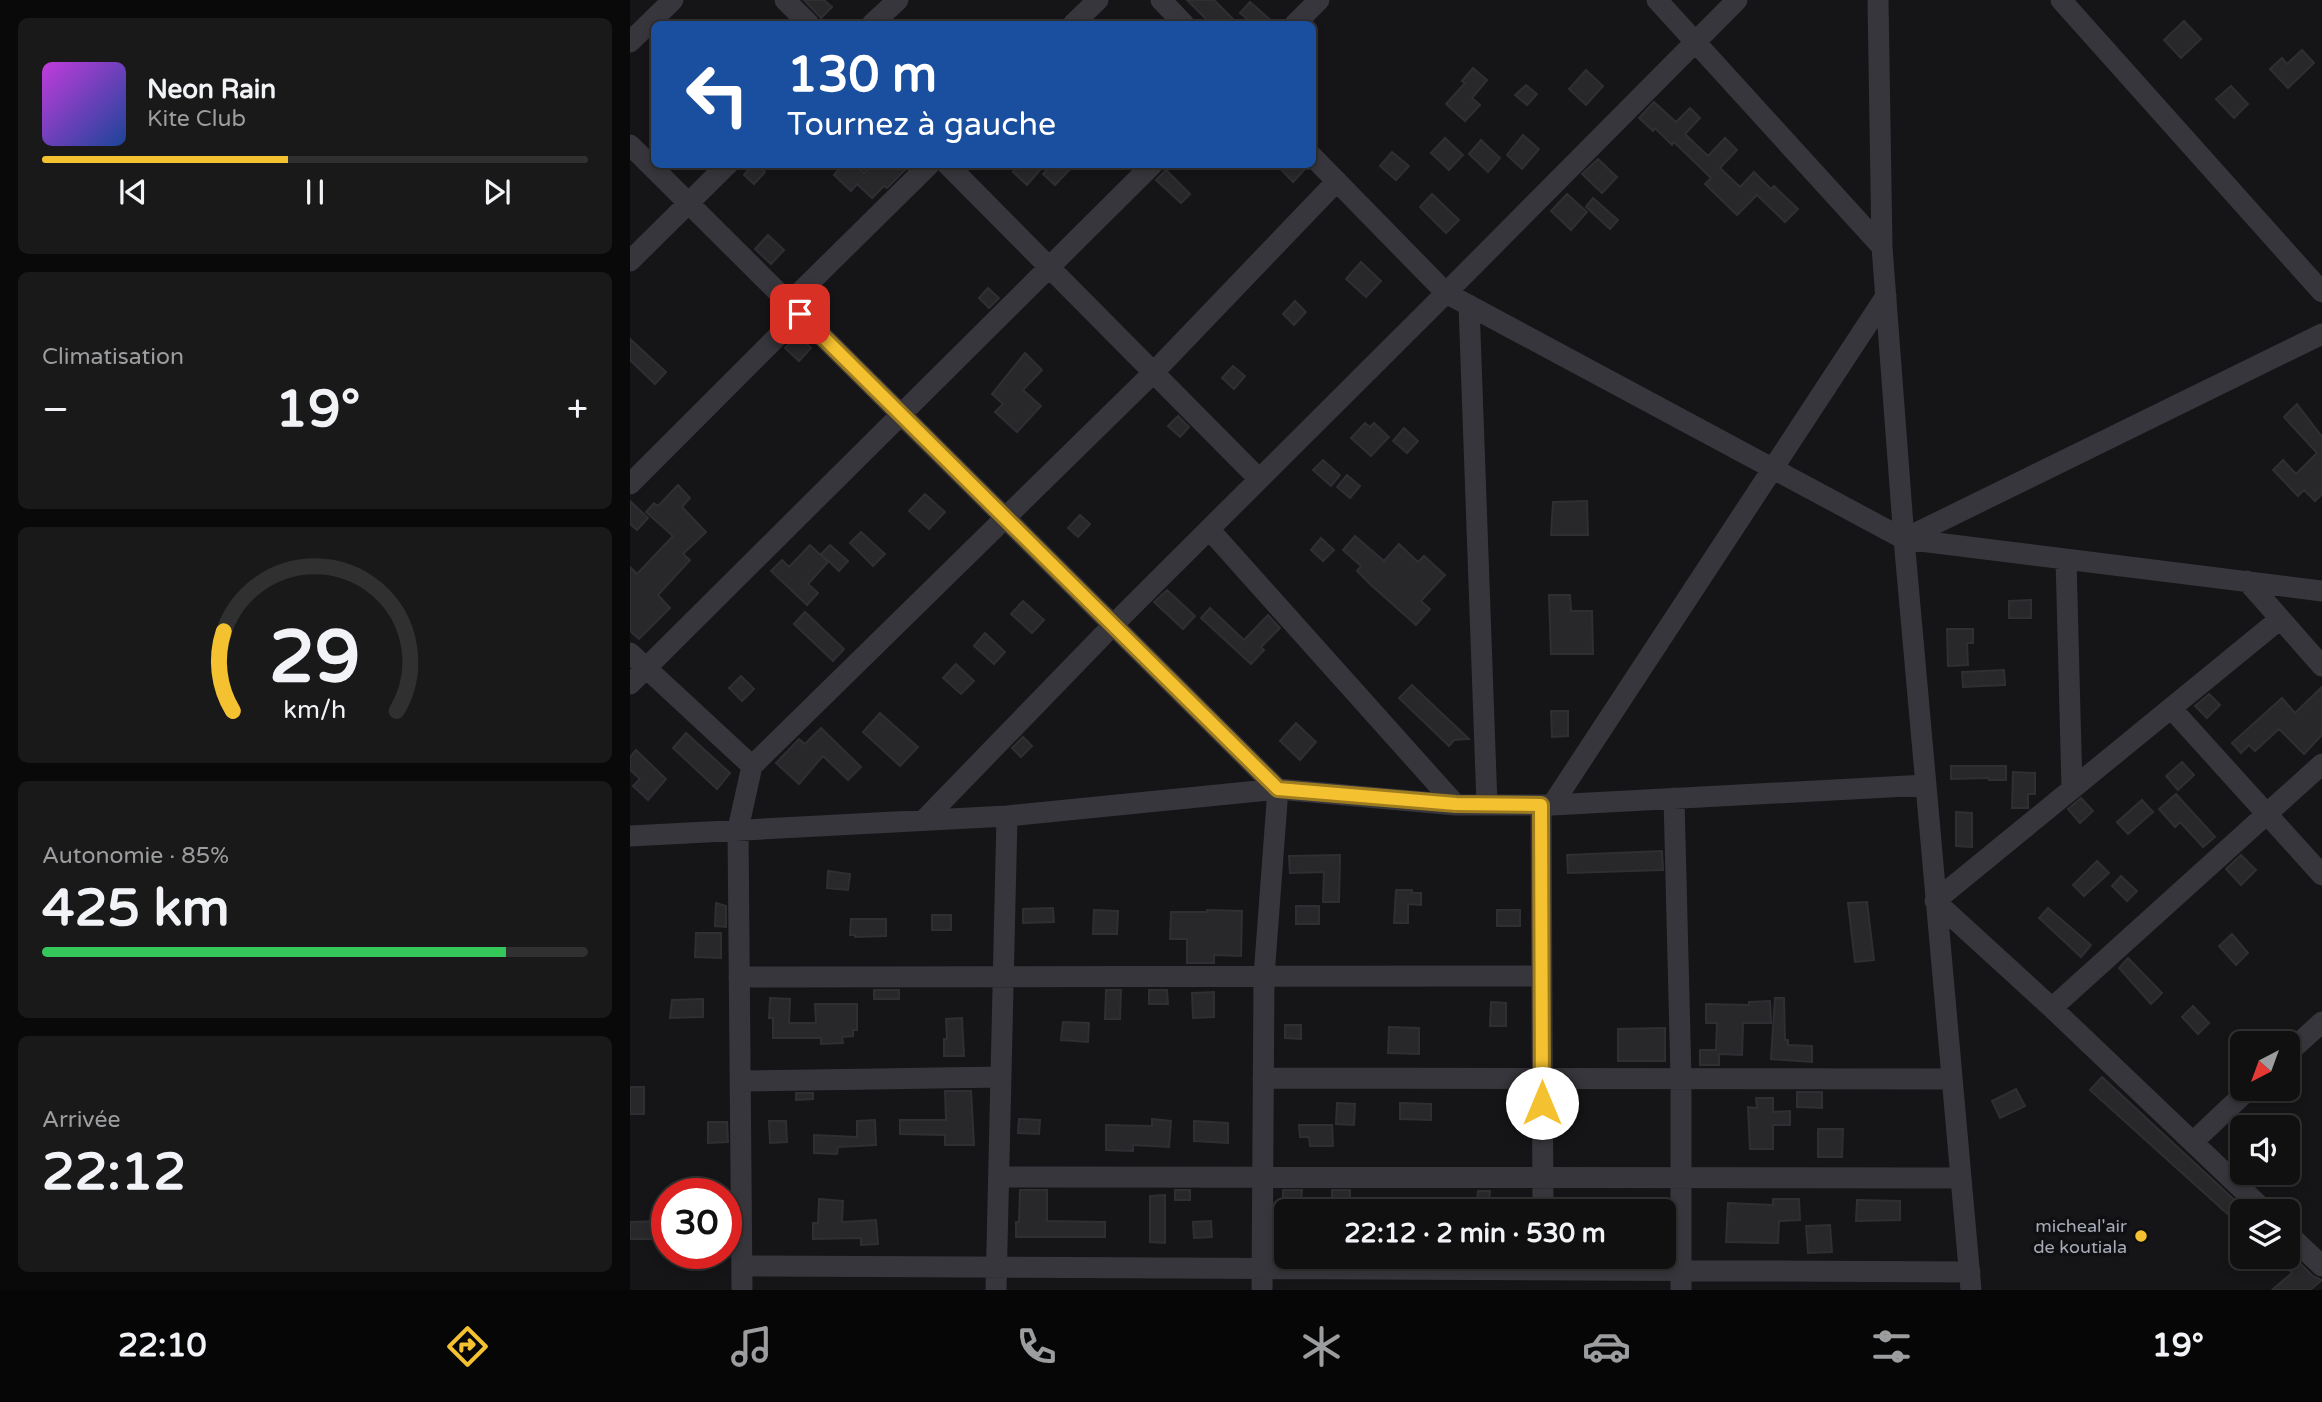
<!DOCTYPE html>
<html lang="fr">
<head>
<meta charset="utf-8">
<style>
	body { margin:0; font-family:"Varela Round",sans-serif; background:#19191a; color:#f1f3f6; height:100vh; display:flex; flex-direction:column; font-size:26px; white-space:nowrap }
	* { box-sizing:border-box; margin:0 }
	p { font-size:23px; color:#9c9d9f }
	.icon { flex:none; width:38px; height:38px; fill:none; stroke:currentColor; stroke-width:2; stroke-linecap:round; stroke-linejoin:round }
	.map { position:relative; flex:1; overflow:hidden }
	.sheet { display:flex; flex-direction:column; gap:18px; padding:18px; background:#090909; width:630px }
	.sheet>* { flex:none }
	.banner { position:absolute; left:21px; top:21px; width:665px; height:147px; border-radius:10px; box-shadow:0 4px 10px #0003,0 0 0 2px #303031; background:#1a4fa0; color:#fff; overflow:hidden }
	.needle { width:46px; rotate:221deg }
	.tools { position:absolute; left:1600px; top:1031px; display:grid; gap:14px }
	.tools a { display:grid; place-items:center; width:70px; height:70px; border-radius:10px; background:#101011; box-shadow:0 4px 10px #0003,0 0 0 2px #303031; font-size:35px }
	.speed { position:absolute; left:21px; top:1178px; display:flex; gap:14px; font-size:35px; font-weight:700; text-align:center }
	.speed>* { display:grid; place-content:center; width:91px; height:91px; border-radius:50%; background:#101011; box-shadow:0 4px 10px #0003,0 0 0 2px #303031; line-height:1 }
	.speed .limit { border:10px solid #d22; background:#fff; color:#111 }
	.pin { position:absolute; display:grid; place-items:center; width:60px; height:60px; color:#fff; margin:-30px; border-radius:14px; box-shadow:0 4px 10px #0006 }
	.me { position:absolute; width:77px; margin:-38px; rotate:0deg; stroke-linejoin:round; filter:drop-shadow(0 0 5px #0008) }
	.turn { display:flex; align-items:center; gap:24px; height:147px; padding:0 21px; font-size:32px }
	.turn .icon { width:91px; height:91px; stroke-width:2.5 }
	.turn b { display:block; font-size:49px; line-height:60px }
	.big { font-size:52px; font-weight:800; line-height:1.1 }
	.sheet .card { flex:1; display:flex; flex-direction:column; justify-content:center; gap:10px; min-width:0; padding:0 24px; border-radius:10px; background:#19191a }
	.sheet .dial { align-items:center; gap:0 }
	.dial svg { height:182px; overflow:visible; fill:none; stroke:#303031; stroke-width:7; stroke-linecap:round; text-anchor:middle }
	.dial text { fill:#f1f3f6; stroke:none }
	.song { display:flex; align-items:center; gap:21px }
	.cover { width:84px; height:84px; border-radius:10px; background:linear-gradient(135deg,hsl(290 70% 55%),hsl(220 70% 35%)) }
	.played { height:7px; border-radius:4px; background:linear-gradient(90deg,#f4c130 45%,#303031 45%) }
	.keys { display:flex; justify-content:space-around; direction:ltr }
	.heat { display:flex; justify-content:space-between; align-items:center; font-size:38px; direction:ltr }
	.charge { height:10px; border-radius:5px; background:linear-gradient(90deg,#34c759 85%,#303031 0) }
	.trip { position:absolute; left:644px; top:1199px; width:402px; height:70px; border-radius:10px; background:#101011; box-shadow:0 4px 10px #0003,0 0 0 2px #303031; font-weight:800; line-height:70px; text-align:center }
	.menu { display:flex; height:112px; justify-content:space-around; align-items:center; background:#060607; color:#9c9d9f }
	.menu .icon { width:49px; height:49px }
	.menu .on { color:#f4c130 }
	.menu b { font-size:32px; color:#f1f3f6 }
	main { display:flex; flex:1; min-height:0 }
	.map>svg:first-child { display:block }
</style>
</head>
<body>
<main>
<section class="sheet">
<div class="card">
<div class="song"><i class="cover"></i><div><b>Neon Rain</b><p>Kite Club</p></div></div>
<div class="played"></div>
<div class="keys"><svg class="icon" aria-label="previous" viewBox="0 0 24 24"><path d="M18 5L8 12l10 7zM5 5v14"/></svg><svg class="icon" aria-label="pause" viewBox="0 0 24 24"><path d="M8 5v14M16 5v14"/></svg><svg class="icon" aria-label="next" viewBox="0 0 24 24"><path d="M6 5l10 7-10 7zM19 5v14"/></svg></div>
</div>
<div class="card"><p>Climatisation</p>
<div class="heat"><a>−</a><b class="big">19°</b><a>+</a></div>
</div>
<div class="card dial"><svg viewBox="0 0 100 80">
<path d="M14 69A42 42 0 1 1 86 69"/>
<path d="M14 69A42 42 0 0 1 10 34" stroke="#f4c130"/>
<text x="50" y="56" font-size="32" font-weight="700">29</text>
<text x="50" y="72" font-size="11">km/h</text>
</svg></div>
<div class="card"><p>Autonomie · 85%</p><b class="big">425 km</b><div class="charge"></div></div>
<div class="card"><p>Arrivée</p><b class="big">22:12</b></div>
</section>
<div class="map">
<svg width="1692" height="1290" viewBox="0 0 1692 1290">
	<rect width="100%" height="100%" fill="#151517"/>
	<path fill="#28282b" stroke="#2f2f33" stroke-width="2" d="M174 0H194L202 7 191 18Z
		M557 0H584L608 24H581Z
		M620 2 645 24H623L610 13Z
		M1554 21 1571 39 1551 58 1534 40Z
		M1672 50 1684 63 1658 88 1640 69 1652 58 1657 64Z
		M843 68 857 80 842 98 850 105 835 121 816 104 835 83 832 81Z
		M956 70 973 86 956 105 939 89Z
		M896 85 907 94 897 105 885 95Z
		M1601 86 1618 104 1604 118 1586 99Z
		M1024 102 1046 122 1060 108 1070 118 1055 134 1078 156 1095 138 1107 150 1090 168 1110 187 1124 172 1141 189 1144 186 1168 209 1155 222 1127 195 1107 215 1075 184 1081 178 1044 142 1042 145 1025 128 1023 131 1009 118Z
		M893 135 909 149 892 169 877 155Z
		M815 138 833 155 819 170 801 153Z
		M851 140 870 158 858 172 839 154Z
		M762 152 779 166 766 180 750 166Z
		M968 159 987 177 972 193 952 174Z
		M123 164H128L135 172 124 184 114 175Z
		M213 164H225L234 173 242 164H271L276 169 257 188 254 186 242 198 227 184 221 191 204 175Z
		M390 164H404L410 170 397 185 383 172Z
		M422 164H445L425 185 413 174Z
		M646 164H672L676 168 663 182Z
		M536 170 560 194 551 203 526 180Z
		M802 194 829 220 816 233 790 207Z
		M937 194 957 212 941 230 921 211Z
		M963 198 988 220 980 229 956 207Z
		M138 235 154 250 141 264 125 249Z
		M731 262 751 281 736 297 716 279Z
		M358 288 369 298 359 308 349 298Z
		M665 301 676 312 664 325 653 314Z
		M168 335 181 348 169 361 155 348Z
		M0 339 36 372 25 384 0 360Z
		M395 353 412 370 393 390 411 406 387 432 365 412 373 404 362 394Z
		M603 366 615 376 604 389 592 378Z
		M1667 404 1692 437V494L1685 501 1674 490 1668 496 1643 470 1653 460 1666 474 1687 453 1654 417Z
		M548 416 559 427 550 437 538 426Z
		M735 423 740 427 744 423 759 437 741 456 721 438Z
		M774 428 788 441 777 453 763 441Z
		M693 460 710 475 701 486 683 470Z
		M717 475 730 486 720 498 707 487Z
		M48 485 60 498 52 507 76 532 53 554 60 560 28 595 40 608 9 639 0 631V567L7 574 43 536 16 512 24 503 28 506Z
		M295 494 315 512 299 529 279 511Z
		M0 501 18 518 7 530 0 524Z
		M957 501 958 535H921L923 502Z
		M450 515 460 524 448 537 438 528Z
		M231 532 255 554 243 566 220 543Z
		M725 536 754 561 769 544 788 562 794 556 815 575 791 601 800 609 786 625 741 585 727 571 731 566 713 550Z
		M691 538 704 550 693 561 681 550Z
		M180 545 198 562 178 584 188 593 177 605 141 571 152 560 159 567Z
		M200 545 218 561 209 571 191 554Z
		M537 590 565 616 553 629 524 602Z
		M919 595H940L941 611H962L963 654H921Z
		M1401 600V618H1379V601Z
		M393 601 414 620 402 633 381 614Z
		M580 608 614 640 638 615 650 628 631 647 634 650 621 664 571 618Z
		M175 612 214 649 203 661 164 624Z
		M1317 629H1343V643H1337L1338 665 1318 666Z
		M355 633 375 652 364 664 344 646Z
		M326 664 344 681 331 694 313 678Z
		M1374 670 1375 685 1333 687 1332 672Z
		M111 676 124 689 112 701 99 688Z
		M782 685 804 706 839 739 824 740 819 746 769 698Z
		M1692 687V735L1674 754 1649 729 1625 751 1619 745 1611 753 1602 743 1652 698 1665 713Z
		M1579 694 1590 705 1577 718 1565 706Z
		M921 711H938V736L922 737Z
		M250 713 288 747 270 766 233 732Z
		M666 723 686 742 670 760 650 741Z
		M191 728 231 767 218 780 193 756 169 784 146 763 169 739 175 744Z
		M56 733 100 773 87 789 43 748Z
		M393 737 402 746 391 757 382 748Z
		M6 750 36 779 18 800 3 786 10 779 0 770V757Z
		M1552 762 1564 775 1548 790 1536 776Z
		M1321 766H1376V780H1359V778L1321 779Z
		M1383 772 1405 773V794H1398V808H1382Z
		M1546 794 1585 837 1573 847 1550 822 1545 827 1529 809Z
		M1451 798 1463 811 1450 823 1438 809Z
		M1512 800 1523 812 1498 834 1487 822Z
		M1326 812 1342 813V847L1326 846Z
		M1032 851 1033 870 938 873 937 855Z
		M710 855 709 902H693L694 872 660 873 659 856Z
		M1611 855 1626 870 1611 885 1596 869Z
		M1467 861 1479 873 1454 896 1443 885Z
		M198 871 220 874 218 890 197 888Z
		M1491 876 1507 891 1497 901 1482 886Z
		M766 890H782V893H791V905L778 904V923H764Z
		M1237 902 1244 960 1225 962 1218 903Z
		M86 903 96 906V927L85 926Z
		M666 906H689V924H666Z
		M423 908 424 922 393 923V909Z
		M1418 908 1461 945 1451 957 1409 918Z
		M464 910 488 911 487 934H463Z
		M577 910 612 911 611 956 584 955V963H557V939H540L541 912H577Z
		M867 910H890V926H867Z
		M302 915H321V930H302Z
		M221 919H256V936L225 937V935H220Z
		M66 933H91V958L65 957Z
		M1602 934 1618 953 1606 965 1589 946Z
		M1498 958 1532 993 1521 1004 1489 968Z
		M244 990H269V999H244Z
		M476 990H491L490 1019H475Z
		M519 990H537L538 1004H519Z
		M584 992V1017L563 1018 562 993Z
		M140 998 160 999 159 1023H186L185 1004H227V1030H223V1036L212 1037 213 1043 191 1044V1038H143V1018H139Z
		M1145 998H1154L1155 1040H1158V1045L1182 1046V1062L1141 1059Z
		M73 999V1017L40 1018 42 1000Z
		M1140 1001 1141 1023H1113L1112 1055 1089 1054V1065H1070V1050H1086L1087 1023H1076V1004L1119 1005V1002Z
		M861 1002 876 1003V1026H860Z
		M1563 1006 1579 1023 1568 1034 1552 1017Z
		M332 1018 334 1056H314V1039H317L316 1019Z
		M433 1022 459 1023 458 1042 431 1040Z
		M655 1025H671V1039L655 1038Z
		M759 1027 789 1028V1054L758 1053Z
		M1035 1028V1061H988V1029Z
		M1472 1077 1612 1207V1227L1460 1090Z
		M0 1087H14V1114H0Z
		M1386 1089 1395 1106 1370 1118 1362 1101Z
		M315 1091H341L344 1145H315V1135L270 1134V1120H316Z
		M1167 1092H1192V1108L1167 1107Z
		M166 1093H183V1099L166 1100Z
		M1126 1098H1143V1112L1160 1111V1125H1143V1149H1120L1118 1107 1127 1108Z
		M707 1103 725 1104 724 1125 706 1124Z
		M770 1103 801 1104V1120L770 1119Z
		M389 1119 410 1120 409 1134 388 1133Z
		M522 1119 541 1121 539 1147 503 1145V1151L476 1150V1125L522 1126Z
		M245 1120 246 1145 208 1147 207 1154 184 1153V1135L227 1137V1121Z
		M139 1121H156L157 1142 140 1143Z
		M564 1121 598 1123V1143L564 1141Z
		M78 1122H97L98 1142 78 1143Z
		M669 1125H702L703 1146H680L679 1137H670Z
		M1188 1129H1213L1212 1157H1188Z
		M390 1190H417V1221L475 1222V1237H386V1222H389Z
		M545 1190H560V1200H545Z
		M653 1190H672L671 1200 653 1199Z
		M702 1190H720V1208H702Z
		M848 1191H860L858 1211H846Z
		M535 1195V1243L520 1242V1196Z
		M189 1199 213 1201 212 1222 246 1220 248 1244 231 1245V1238L183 1239V1223H188Z
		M1143 1199H1169L1170 1220 1149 1221 1148 1243 1096 1242 1098 1203 1143 1205Z
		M1227 1200 1270 1201V1220L1226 1221Z
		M33 1221V1239H0V1222Z
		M581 1221 582 1237 564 1238 563 1222Z
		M1200 1225 1202 1252 1178 1253 1176 1226Z
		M1657 1251 1683 1276 1692 1280 1680 1290H1642L1662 1273 1644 1256H1657Z"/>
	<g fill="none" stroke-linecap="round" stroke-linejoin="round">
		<path stroke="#36363c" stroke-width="21" d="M155 0 179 24
			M531 0 554 24
			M1027 0 1252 247
			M1248 0 1252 247 1274 539 1341 1290
			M1431 0 1692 292
			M242 24 268 0
			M443 24 468 0
			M665 24 689 0
			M0 42 43 0
			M0 145 648 789 634 976 632 1290
			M682 156 816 293 1274 539 1692 591
			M317 164 629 479
			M0 261 98 164
			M159 303 300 164
			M839 305 857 805
			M0 484 170 314
			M579 529 826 805
			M1274 539 1692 334
			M1436 559 1442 789
			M1617 581 1692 666
			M0 653 122 766
			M0 684 523 164
			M1541 708 1692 875
			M1044 798 1051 1078V1290
			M911 805 913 1211
			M922 805 1256 296
			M294 820 483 625 816 293 1107 0
			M0 836 377 816 648 789 826 805H922L1296 785
			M109 977 912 976
			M1422 1008 1692 764
			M1657 1054 1692 1022
			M633 1078 1322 1079
			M110 1081 371 1077
			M1563 1142 1620 1088
			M369 1177 1331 1178
			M1635 1211 1422 1008 1305 901 1650 619
			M1657 1233 1692 1266
			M112 1266 1340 1272
			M112 1290 108 829 122 766 523 373 707 181
			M366 1290 377 816"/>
	</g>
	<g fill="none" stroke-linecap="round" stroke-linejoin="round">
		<g stroke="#9f7d1f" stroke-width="18">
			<path id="route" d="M170 314 648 789 826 804 911 805 912 1103"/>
		</g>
		<use href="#route" stroke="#f4c130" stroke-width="12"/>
	</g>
	<circle fill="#f4c130" stroke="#101012" stroke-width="2.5" cx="1511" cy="1236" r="7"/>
	<g text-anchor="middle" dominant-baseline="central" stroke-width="7" stroke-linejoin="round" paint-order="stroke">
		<g font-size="18" fill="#a7abb7" stroke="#101012" text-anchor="end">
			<text x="1497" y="1226">micheal'air<tspan x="1497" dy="21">de koutiala</tspan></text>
		</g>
	</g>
</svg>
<div class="tools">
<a><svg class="needle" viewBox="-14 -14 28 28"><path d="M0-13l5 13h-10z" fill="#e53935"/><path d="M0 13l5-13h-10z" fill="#9c9d9f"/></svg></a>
<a><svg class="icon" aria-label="sound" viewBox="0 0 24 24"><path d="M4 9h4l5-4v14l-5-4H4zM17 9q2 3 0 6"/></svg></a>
<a><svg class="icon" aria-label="layers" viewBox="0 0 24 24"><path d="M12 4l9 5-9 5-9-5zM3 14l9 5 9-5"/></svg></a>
</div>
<div class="speed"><div class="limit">30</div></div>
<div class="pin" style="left:170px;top:314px;background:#d93025"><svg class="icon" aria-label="arrive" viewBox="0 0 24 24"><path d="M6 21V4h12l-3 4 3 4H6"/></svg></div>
<svg class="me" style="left:912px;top:1103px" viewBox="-20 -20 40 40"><circle r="19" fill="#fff"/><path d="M0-13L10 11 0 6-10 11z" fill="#f4c130"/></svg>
<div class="trip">22:12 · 2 min · 530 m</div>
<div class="banner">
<div class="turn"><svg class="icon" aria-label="left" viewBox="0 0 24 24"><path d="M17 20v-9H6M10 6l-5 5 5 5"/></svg><div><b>130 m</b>Tournez à gauche</div></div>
</div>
</div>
</main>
<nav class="menu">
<b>22:10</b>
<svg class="icon on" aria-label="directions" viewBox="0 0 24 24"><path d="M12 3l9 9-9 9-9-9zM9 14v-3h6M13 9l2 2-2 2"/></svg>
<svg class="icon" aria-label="music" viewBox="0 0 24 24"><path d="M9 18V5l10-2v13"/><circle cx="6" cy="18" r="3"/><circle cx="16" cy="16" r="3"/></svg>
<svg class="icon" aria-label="phone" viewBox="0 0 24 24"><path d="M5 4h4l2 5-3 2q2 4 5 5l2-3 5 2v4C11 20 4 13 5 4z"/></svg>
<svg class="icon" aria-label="climate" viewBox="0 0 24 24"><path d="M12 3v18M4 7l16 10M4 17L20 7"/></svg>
<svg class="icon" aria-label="car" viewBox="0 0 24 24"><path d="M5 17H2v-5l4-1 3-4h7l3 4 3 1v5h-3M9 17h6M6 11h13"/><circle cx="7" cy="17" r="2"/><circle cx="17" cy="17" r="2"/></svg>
<svg class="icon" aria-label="filters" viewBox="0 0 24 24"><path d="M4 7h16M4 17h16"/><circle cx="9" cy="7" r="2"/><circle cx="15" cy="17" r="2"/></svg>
<b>19°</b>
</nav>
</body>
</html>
